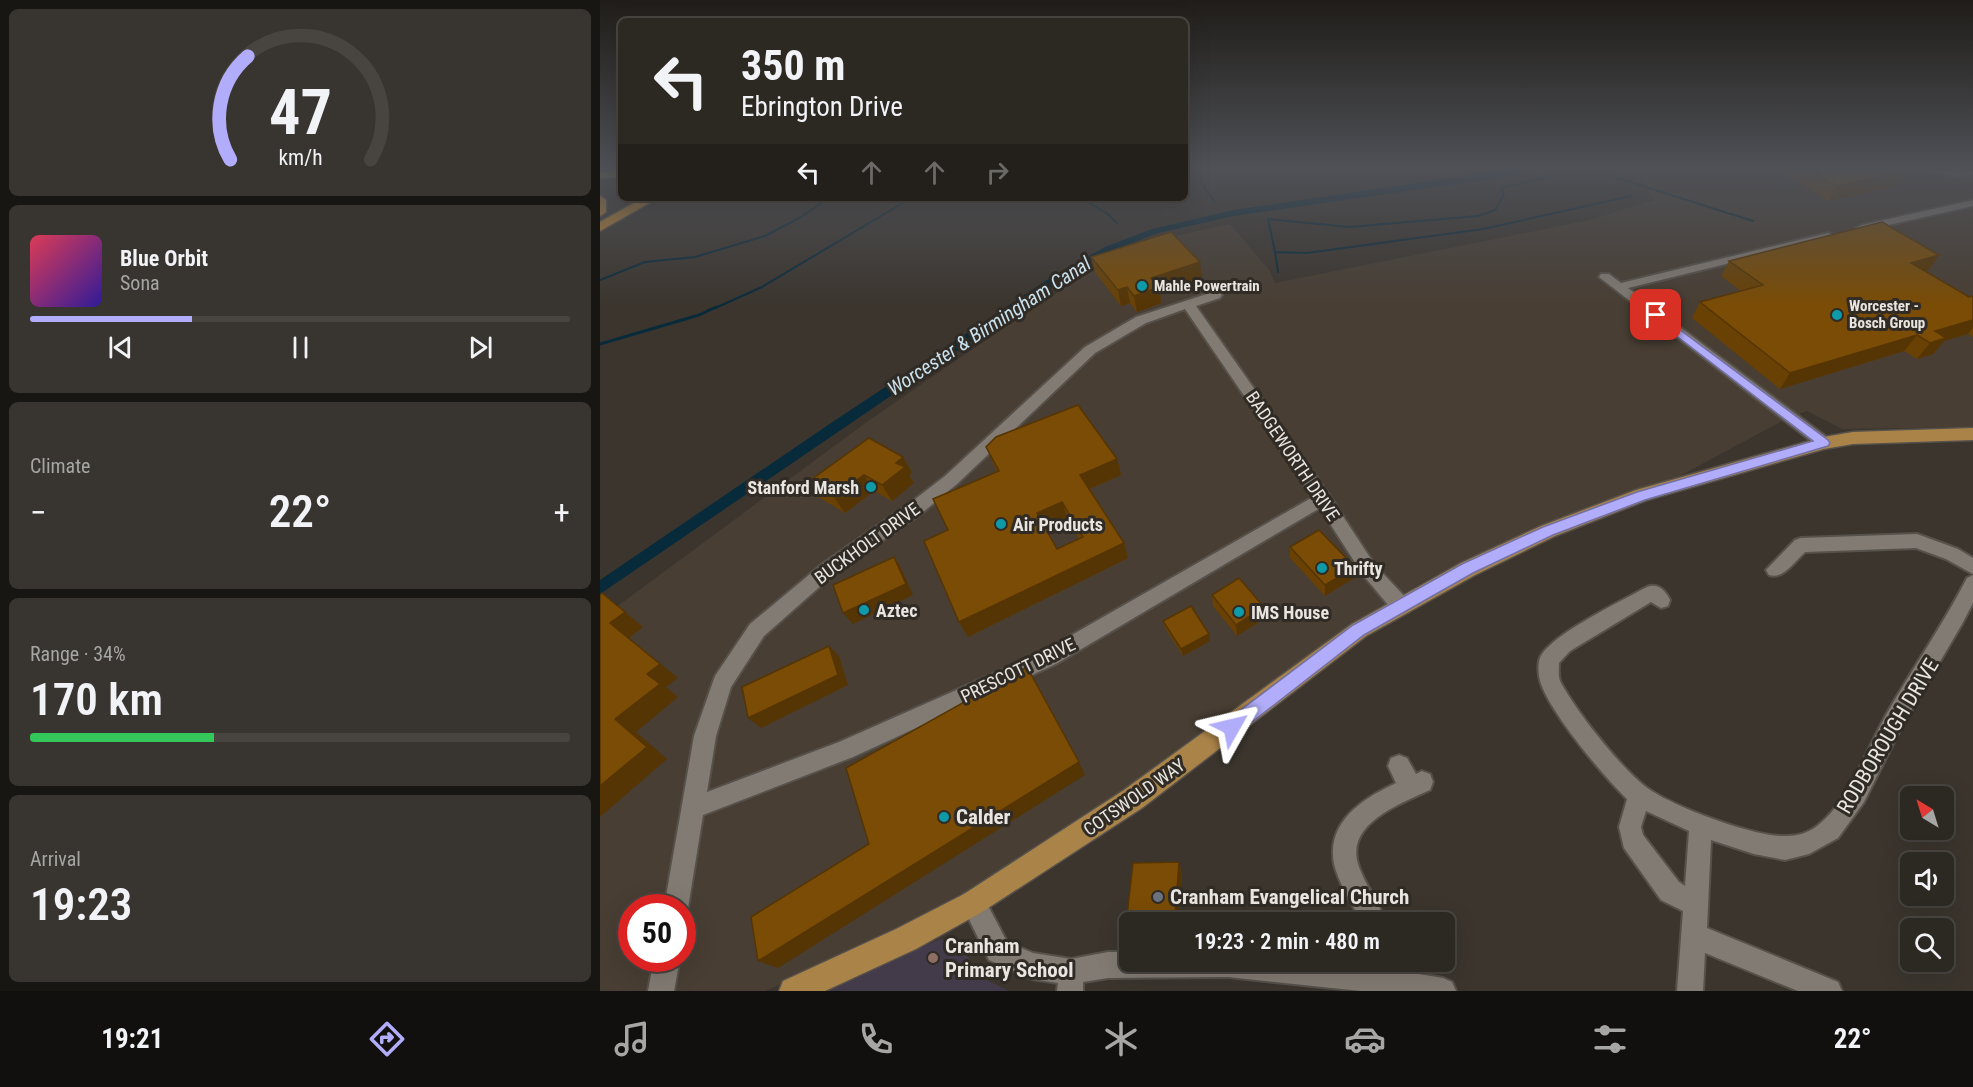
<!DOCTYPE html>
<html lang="en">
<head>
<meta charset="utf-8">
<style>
	body { margin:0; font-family:"Roboto Condensed",sans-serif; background:#38342f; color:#f1f3f6; height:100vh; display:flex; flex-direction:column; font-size:22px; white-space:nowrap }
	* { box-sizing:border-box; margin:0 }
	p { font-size:20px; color:#a6a6a5 }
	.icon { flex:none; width:33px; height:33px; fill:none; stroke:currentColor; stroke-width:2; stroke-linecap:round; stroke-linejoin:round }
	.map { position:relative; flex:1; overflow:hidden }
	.details { display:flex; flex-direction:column; gap:9px; padding:9px; background:#181613; width:600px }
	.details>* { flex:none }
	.top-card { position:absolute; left:18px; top:18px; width:570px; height:183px; border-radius:9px; box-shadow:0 6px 24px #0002,0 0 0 2px #484440; background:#2c2822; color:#f1f3f6; overflow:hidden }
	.needle { width:39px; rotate:322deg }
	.tools { position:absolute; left:1300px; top:786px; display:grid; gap:12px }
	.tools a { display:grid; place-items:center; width:54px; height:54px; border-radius:9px; background:#2c2822; box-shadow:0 6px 24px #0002,0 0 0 2px #484440; font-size:30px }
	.speed { position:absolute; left:18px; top:894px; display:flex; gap:12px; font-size:30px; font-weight:700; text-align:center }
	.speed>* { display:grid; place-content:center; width:78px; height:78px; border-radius:50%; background:#2c2822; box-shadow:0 6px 24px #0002,0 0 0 2px #484440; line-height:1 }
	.speed .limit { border:9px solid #d22; background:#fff; color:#111 }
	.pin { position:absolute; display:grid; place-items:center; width:51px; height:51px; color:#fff; margin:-26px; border-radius:12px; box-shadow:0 3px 9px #0006 }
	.me { position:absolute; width:66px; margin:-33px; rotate:53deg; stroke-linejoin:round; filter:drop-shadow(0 0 4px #0008) }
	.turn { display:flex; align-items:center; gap:21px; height:126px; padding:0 24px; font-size:27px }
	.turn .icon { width:78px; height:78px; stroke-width:2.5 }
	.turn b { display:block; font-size:42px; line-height:51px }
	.lanes { display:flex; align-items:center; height:57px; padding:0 24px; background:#0003; justify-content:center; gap:30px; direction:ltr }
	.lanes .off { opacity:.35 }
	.big { font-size:45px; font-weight:600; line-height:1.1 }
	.details .widget { flex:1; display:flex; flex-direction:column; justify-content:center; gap:9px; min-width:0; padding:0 21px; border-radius:9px; background:#38342f }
	.details .dial { align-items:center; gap:0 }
	.dial svg { height:156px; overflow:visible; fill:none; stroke:#484440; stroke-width:7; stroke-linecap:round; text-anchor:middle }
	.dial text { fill:#f1f3f6; stroke:none }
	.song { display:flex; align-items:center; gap:18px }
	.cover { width:72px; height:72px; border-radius:9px; background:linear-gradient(135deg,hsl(350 70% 55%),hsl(250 70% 35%)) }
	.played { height:6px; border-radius:3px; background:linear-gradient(90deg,#b1adfa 30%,#484440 30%) }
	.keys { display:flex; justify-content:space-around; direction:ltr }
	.heat { display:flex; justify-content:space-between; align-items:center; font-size:33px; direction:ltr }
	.charge { height:9px; border-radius:4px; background:linear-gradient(90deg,#34c759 34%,#484440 0) }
	.trip { position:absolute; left:519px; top:912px; width:336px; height:60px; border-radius:9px; background:#2c2822; box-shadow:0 6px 24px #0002,0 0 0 2px #484440; font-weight:600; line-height:60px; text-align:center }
	.menu { display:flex; height:96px; justify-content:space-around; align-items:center; background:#12100e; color:#a6a6a5 }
	.menu .icon { width:42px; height:42px }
	.menu .active { color:#b1adfa }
	.menu b { font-size:27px; color:#f1f3f6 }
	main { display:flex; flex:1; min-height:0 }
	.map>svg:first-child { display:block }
</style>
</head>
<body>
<main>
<section class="details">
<div class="widget dial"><svg viewBox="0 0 100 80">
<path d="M14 69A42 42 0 1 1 86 69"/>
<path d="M14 69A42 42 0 0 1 23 16" stroke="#b1adfa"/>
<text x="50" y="56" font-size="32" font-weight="700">47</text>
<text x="50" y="72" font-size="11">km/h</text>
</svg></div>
<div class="widget">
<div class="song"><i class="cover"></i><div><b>Blue Orbit</b><p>Sona</p></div></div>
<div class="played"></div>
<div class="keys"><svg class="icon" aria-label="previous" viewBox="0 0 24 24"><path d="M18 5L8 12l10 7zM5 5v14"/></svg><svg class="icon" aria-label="pause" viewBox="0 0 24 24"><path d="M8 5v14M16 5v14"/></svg><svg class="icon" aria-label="next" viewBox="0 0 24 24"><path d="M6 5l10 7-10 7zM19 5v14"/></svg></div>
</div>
<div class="widget"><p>Climate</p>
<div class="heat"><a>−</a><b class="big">22°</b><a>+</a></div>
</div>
<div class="widget"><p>Range · 34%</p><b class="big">170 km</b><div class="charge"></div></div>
<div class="widget"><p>Arrival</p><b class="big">19:23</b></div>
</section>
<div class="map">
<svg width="1373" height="991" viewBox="0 0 1373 991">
	<rect width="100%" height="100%" fill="#3b352e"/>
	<path fill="#483e33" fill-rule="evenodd" d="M1036 167H1373V427L1242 429 1207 411 1184 420 1076 478 974 513 828 579 759 619 626 722 460 836 374 887 220 967 165 991H0V619L268 421 428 311 484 276 529 252 579 235 630 224 670 271 675 283 990 220 1054 200ZM32 908H82V958H32Z"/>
	<path fill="#433a4a" d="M340 939 361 944 379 976 409 991H226Z"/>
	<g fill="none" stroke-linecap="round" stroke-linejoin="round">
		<path stroke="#082b3b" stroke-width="2" d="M597 167 605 189 615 202
			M1031 196 883 229 707 253 675 252 668 219 749 227 878 216 895 210 904 195 901 188 986 168 1153 221
			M488 198V202L508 214 517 223
			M675 252 678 272
			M0 280 45 262 95 257 165 236 201 217 229 198
			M113 309 162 287 311 198"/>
		<path stroke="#082b3b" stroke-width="3" d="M0 344 99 315 116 307"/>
		<path fill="#082b3b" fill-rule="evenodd" d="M922 167H939L905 177 634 216 558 233 511 251 461 280 0 594V580L231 423 453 276 505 247 552 229 634 210Z"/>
		<g stroke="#56514b" stroke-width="4">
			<path id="minor" d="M1329 167 1373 169V175L1355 176 1329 171Z
				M1373 200V206L1262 231 1256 228 1262 225Z
				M1228 233 1234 236 1232 238 1028 288 1229 439 1232 443 1229 447H1219L999 277 1001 274H1009L1021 283Z
				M616 291 622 295 620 298 596 306 729 495 775 565 808 600 810 606 808 612 801 614 794 612 763 575 720 508 456 664 253 757 103 815 88 908 85 917H82V908H64L94 736 115 676 150 624 221 565 310 503 345 476 485 347 536 317ZM585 309 713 497 442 652 239 742 107 792 116 736 131 687 164 636 233 575 322 513 357 484 495 353 546 323Z
				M1317 534 1358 549 1373 558V574L1346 559 1316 548 1205 552C1195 561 1183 580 1169 575L1166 570 1195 540 1201 538Z
				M1373 575V603L1362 624 1301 728 1264 802 1238 838 1209 854 1185 860 1154 854 1111 840 1107 928 1238 982 1242 991H1198L1105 953 1103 991H1077L1083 911 1061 900 1024 848 1019 827 1027 799C1005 778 943 705 939 676 938 669 938 659 942 654 957 632 1021 601 1047 587 1058 583 1065 590 1070 600L1068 606 1061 608 1051 602 970 651 959 663C959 669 958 675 960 681 975 710 1020 767 1046 787 1071 806 1156 838 1187 836 1197 836 1208 833 1217 826 1248 803 1267 749 1286 715 1312 669 1343 625 1367 578ZM1046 811 1089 831 1085 886 1079 882 1043 835 1041 827Z
				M799 755 807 758 816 774 822 771 830 774 833 782 830 790C800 804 743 824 759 867 766 886 779 903 786 922H762C752 904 739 884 734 864 726 821 764 798 796 783L788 766 791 758Z
				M373 891 382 894 407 942 433 953 471 959 508 952H530V962H737L763 966 764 962H788V969L843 978 852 982 856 991H761L628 977 508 978 483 982V991H457L458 983 432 979 389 960 361 903 364 894Z
				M54 958H80L74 991H48Z"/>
		</g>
		<g stroke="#56514b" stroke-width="3">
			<path id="major" d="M1373 428V440L1253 444 1224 449 1047 500 955 536 875 575 766 636 542 808 382 912 316 949 225 991H179L183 981 296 929 364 894 524 790 752 624 861 563 941 526 1036 490 1224 437 1253 432Z"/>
		</g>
		<g stroke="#56514b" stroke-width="3">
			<path id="highway" d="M21 171V177L0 178V172Z
				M0 196 6 200V212L0 216Z
				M43 198H58L0 231V222Z"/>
		</g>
		<use href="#minor" fill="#827b73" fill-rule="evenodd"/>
		<use href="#major" fill="#aa8348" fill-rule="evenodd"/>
		<use href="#highway" fill="#c5882c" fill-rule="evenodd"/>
	</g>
	<path fill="#694104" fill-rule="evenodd" d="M1172 167H1303L1299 185 1229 201Z
		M1339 255 1328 271H1326L1369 297 1373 296V337L1368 334 1344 341 1333 354 1317 359 1304 351 1180 389 1092 318 1100 302 1141 291 1121 276 1129 261Z
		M491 257 602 278 560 292 561 303 537 312 530 303 521 306 495 272Z
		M386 447 517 459 521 475 490 489 524 543 528 558 368 637 359 622 397 472ZM467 518 479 539 457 549 445 528Z
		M303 457 312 473 309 475 314 483 292 501 274 491 245 513 220 498 208 482Z
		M690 547 755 567 754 578 725 596 690 558Z
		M612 595 665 618 637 636 613 606Z
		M563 621 610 641 583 656 565 628Z
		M582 871 579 922H530V929L526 925Z"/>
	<path fill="#553504" d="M1308 170 1299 185 1229 201 1237 186Z
		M1339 255 1328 271 1300 278 1311 263Z
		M600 262 602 278 560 292 561 303 537 312 534 296 551 278Z
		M527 287 530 303 521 306 518 290Z
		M1373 320V327L1368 334 1344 341 1333 354 1317 359 1330 343 1335 331Z
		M1317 335 1304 351 1180 389 1190 373Z
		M303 457 312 473 309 475 314 483 292 501 282 485 296 463Z
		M517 459 521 475 485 491 480 475Z
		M264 475 274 491 245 513 234 497Z
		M462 502 467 518 443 529 437 513Z
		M524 543 528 558 368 637 359 622Z
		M294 557 301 568 313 595 253 624 243 613Z
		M755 567 754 578 725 596V585Z
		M664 607 665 618 637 636 636 625Z
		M25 612 43 627 29 638 78 678 66 687 78 697 36 732 67 759 0 817V786L15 719 47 674 10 623Z
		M609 634 610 641 583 656 581 649Z
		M229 646 239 656 248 685 161 728 148 718Z
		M479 762 485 775 178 968 158 961Z
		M579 862 582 871 579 922H578L575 916Z"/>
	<path fill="#7a4c05" stroke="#553504" stroke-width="1.5" fill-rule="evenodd" d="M1205 167H1303L1308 170 1237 186Z
		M1282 222 1339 255 1311 263 1369 297 1373 296V320L1335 331 1346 338 1330 343 1317 335 1190 373 1100 302 1163 285 1129 261Z
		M571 232 600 262 551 278 559 287 534 296 527 287 518 290 491 257Z
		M478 405 517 459 480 475 524 543 359 622 324 541 348 530 333 499 399 471 386 447 396 437ZM462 502 483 537 457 549 437 513Z
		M269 438 303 457 296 463 305 467 282 485 264 475 234 497 208 482Z
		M719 530 755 567 725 585 690 547Z
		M294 557 306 584 243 613 233 585Z
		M639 578 664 607 636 625 612 595Z
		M2 593 25 612 10 623 60 664 47 674 60 684 15 719 47 747 0 786V595Z
		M591 606 609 634 581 649 563 621Z
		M229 646 238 675 148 718 142 687Z
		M427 667 479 762 158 961 151 917 269 844 246 768Z
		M579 862 575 916 556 917V922H530V924L526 925 533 863Z"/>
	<linearGradient id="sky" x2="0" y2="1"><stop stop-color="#201d19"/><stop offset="0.55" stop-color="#4f5157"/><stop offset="1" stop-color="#4f5157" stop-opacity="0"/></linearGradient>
	<rect width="1373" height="306" fill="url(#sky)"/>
	<path fill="#b1adfa" stroke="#7370a2" stroke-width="1.5" d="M1056 312 1228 440 1230 443 1228 446 1045 500 953 535 873 573 764 635 638 733 632 735 626 733 623 727 626 721 753 625 862 564 943 527 1037 492 1213 441 1052 317 1050 315Z"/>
	<g fill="#0f9aa8" stroke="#302b24" stroke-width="2">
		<circle cx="542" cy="286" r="6"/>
		<circle cx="1237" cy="315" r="6"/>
		<circle cx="271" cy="487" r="6"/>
		<circle cx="401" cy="524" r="6"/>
		<circle cx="722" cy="568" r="6"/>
		<circle cx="264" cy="610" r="6"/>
		<circle cx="639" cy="612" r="6"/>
		<circle cx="344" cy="817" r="6"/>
	</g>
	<circle fill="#6b7280" stroke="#302b24" stroke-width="2" cx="558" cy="897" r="6"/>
	<circle fill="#8d6e63" stroke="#302b24" stroke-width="2" cx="333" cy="958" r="6"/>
	<g text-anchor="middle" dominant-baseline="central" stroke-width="6" stroke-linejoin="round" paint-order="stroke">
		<g font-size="15" font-weight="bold" fill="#e9e5e1" stroke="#302b24" text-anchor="start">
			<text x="554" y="286">Mahle Powertrain</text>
			<text x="1249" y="306">Worcester -<tspan x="1249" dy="17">Bosch Group</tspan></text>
		</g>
		<g font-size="18" fill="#e9e5e1" stroke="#302b24">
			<text transform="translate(693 456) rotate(56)">BADGEWORTH DRIVE</text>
			<text transform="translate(267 543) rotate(-36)">BUCKHOLT DRIVE</text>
			<text transform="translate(418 670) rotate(-26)">PRESCOTT DRIVE</text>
			<text transform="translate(534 797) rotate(-35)">COTSWOLD WAY</text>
		</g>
		<g font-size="18" font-weight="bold" fill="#e9e5e1" stroke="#302b24" text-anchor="start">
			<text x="259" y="487" text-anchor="end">Stanford Marsh</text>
			<text x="413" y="524">Air Products</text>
			<text x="734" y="568">Thrifty</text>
			<text x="276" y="610">Aztec</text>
			<text x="651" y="612">IMS House</text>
		</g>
		<g font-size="20" font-style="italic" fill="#cae1ee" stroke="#302b24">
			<text transform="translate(389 326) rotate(-33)">Worcester &amp; Birmingham Canal</text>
		</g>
		<g font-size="21" fill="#e9e5e1" stroke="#302b24">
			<text transform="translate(1288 736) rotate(-59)">RODBOROUGH DRIVE</text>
		</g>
		<g font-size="21" font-weight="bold" fill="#e9e5e1" stroke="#302b24" text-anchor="start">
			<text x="356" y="817">Calder</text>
			<text x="570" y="897">Cranham Evangelical Church</text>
			<text x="345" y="946">Cranham<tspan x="345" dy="24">Primary School</tspan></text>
		</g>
	</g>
</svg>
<div class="tools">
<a><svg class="needle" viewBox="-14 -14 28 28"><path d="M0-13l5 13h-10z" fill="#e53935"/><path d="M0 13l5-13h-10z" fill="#a6a6a5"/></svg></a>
<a><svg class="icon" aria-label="sound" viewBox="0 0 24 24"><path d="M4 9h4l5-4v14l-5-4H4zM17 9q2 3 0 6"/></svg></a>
<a><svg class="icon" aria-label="search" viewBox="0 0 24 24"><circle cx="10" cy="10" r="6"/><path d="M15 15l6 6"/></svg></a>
</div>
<div class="speed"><div class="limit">50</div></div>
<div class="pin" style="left:1056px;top:315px;background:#d93025"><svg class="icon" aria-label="arrive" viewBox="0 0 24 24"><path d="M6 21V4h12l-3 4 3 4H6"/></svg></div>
<svg class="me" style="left:632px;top:727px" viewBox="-20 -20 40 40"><path d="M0-17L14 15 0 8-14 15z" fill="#b1adfa" stroke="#fff" stroke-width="4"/></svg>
<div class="trip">19:23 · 2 min · 480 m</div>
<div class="top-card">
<div class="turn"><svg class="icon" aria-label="left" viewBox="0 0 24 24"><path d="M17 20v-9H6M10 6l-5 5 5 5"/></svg><div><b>350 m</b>Ebrington Drive</div></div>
<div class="lanes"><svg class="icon" aria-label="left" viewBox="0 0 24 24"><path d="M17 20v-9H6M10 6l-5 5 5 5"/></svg><svg class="icon off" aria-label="ahead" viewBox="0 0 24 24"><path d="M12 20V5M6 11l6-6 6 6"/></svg><svg class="icon off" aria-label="ahead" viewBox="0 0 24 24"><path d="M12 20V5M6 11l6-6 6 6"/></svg><svg class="icon off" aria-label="right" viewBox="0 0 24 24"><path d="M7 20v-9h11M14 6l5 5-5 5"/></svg></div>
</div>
</div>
</main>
<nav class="menu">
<b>19:21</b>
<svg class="icon active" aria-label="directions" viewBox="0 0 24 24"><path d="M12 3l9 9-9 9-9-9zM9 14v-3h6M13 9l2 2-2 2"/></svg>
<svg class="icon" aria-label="music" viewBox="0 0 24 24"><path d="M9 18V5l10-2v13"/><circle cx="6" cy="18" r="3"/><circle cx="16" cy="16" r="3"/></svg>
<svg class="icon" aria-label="phone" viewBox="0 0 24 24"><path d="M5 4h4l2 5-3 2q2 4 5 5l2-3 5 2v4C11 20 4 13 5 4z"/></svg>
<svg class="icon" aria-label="climate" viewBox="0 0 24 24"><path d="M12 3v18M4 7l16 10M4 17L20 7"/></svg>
<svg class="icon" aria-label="car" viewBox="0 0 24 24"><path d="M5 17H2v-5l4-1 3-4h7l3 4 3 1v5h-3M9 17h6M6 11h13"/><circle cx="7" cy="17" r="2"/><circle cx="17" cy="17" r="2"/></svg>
<svg class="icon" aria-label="filters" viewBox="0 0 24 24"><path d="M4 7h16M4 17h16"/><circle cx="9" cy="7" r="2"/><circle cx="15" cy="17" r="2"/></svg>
<b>22°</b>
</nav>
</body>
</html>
